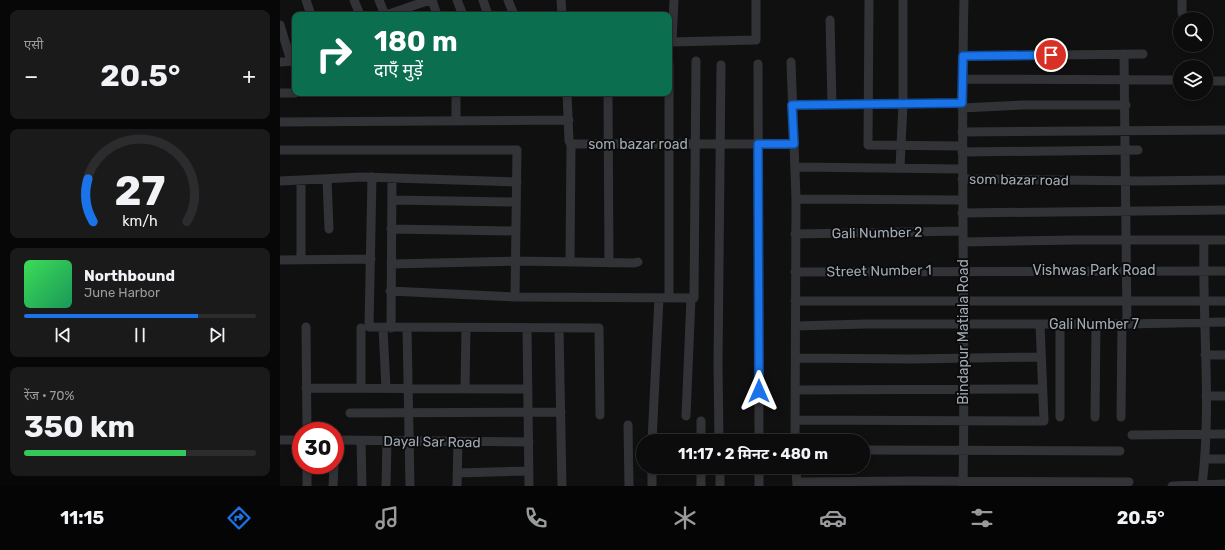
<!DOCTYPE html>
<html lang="hi">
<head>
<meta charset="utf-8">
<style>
	body { margin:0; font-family:Rubik,"Noto Sans Devanagari",sans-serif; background:#1a1a1b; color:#f1f3f6; height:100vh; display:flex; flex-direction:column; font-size:15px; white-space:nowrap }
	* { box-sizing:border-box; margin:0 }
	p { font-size:13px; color:#9a9b9d }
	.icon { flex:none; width:22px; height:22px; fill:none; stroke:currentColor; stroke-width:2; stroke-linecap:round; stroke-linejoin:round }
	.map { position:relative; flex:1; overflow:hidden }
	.sheet { display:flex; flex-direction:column; gap:10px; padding:10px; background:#070707; width:280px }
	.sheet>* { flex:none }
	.top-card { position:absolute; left:12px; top:12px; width:380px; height:84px; border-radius:8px; box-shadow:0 2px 6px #0003,0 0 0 1px #2c2c2e; background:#0b6e4f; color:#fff; overflow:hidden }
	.buttons { position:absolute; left:893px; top:12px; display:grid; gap:8px }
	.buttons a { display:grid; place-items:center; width:40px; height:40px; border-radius:50%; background:#0c0c0d; box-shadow:0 2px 6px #0003,0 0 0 1px #2c2c2e; font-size:20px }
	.speed { position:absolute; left:12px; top:422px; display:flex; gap:8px; font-size:20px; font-weight:700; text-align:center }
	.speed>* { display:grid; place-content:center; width:52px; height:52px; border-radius:50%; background:#0c0c0d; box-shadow:0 2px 6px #0003,0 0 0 1px #2c2c2e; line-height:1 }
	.speed .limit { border:6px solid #d22; background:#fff; color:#111 }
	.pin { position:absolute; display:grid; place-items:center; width:34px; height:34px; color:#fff; margin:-17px; border:2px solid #fff; border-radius:50%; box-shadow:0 1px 4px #0007 }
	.me { position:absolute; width:44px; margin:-22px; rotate:0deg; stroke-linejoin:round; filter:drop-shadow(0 0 3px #0008) }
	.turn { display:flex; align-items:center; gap:14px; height:84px; padding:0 16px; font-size:18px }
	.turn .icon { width:52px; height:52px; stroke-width:2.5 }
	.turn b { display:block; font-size:28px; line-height:34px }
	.big { font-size:30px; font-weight:700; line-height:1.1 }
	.sheet .tile { flex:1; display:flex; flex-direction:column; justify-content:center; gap:6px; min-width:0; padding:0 14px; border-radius:8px; background:#1a1a1b }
	.sheet .dial { align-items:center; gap:0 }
	.dial svg { height:104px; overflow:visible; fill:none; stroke:#2c2c2e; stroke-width:7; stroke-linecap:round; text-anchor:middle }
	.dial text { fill:#f1f3f6; stroke:none }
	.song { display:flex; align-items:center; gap:12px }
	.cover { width:48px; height:48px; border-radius:6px; background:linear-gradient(135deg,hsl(130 70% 55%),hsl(150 70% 35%)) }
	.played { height:4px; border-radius:2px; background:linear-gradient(90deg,#1a73e8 75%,#2c2c2e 75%) }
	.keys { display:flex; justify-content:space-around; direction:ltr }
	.heat { display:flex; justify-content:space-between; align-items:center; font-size:22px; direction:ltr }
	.charge { height:6px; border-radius:3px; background:linear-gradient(90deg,#34c759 70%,#2c2c2e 0) }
	.trip { position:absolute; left:356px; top:434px; width:234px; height:40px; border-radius:20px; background:#0c0c0d; box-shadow:0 2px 6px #0003,0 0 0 1px #2c2c2e; font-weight:700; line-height:40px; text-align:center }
	.dock { display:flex; height:64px; justify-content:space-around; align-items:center; background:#050505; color:#9a9b9d }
	.dock .icon { width:28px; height:28px }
	.dock .selected { color:#1a73e8 }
	.dock b { font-size:18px; color:#f1f3f6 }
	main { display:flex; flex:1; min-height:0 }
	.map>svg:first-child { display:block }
</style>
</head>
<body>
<main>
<section class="sheet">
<div class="tile"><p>एसी</p>
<div class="heat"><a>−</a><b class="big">20.5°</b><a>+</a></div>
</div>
<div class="tile dial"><svg viewBox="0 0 100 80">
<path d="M14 69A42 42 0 1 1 86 69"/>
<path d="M14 69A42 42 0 0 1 10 36" stroke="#1a73e8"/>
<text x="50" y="56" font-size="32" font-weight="700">27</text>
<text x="50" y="72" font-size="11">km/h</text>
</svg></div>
<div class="tile">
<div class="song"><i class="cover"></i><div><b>Northbound</b><p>June Harbor</p></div></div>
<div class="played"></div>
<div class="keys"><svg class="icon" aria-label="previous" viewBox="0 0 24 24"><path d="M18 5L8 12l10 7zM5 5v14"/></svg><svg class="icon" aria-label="pause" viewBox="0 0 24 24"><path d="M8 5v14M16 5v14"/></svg><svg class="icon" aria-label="next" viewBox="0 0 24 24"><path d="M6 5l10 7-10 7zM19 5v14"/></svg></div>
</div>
<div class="tile"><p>रेंज · 70%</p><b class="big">350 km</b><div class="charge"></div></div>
</section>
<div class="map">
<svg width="945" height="486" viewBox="0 0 945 486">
	<rect width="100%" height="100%" fill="#101011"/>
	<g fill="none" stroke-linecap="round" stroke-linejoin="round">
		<path stroke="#313337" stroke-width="9" d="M26 0 31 15
			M74 0 80 15
			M99 0 105 15
			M152 0 157 15
			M177 0 183 15
			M203 0 208 15
			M228 0 234 15
			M281 0 282 15
			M589 0 588 145 682 146
			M902 0V13
			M106 15 150 0
			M550 20 552 104
			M0 25 11 61
			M392 41 394 0
			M389 42 476 40V0
			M844 54 847 324
			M683 56 863 54
			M0 62 15 61
			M511 62 516 199 515 441
			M478 64 479 441
			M682 79 900 80
			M926 81H945
			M0 93H15
			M287 93 289 141 291 144H514
			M328 93 329 263
			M512 105 682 103
			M682 108 743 105H846
			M176 121V93
			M0 122 289 120
			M682 132 945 130
			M0 150H237L235 297
			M682 152 858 150
			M515 167 682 169
			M620 167 623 104V0
			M92 177 89 327 319 328 320 415
			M47 179 49 229
			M682 179 862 181 945 180
			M21 180V260
			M0 181 82 177 237 182
			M516 199 682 200
			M112 200 236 202
			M682 213 945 210
			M111 229 236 231
			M515 234 682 231
			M683 242 796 240H945
			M0 260 91 259
			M290 262 291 144
			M111 264 236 261 354 263 358 262
			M515 272 945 271
			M110 291 235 297 414 298 416 61
			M389 298V64
			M515 301H945
			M516 326 585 324H847L945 322
			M26 327 27 431
			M81 328V388
			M103 328 106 388
			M111 328 112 178
			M127 328 130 486
			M247 328 249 486
			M279 328 282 486
			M925 355H945
			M516 358 632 359 760 357
			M26 388 248 389
			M185 389 186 328
			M516 390 761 389
			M926 396H945
			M70 413 281 412
			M406 416 411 298
			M780 417V324
			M815 417 816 324
			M841 417 842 324
			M515 420 764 421 760 324
			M421 421V441
			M348 425 349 486
			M852 435 945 434
			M0 440H21
			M55 440 249 442
			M81 441 82 486
			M372 441 379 298
			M439 441 438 365 441 65
			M583 450 840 451
			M926 459H945
			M372 467V486
			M421 467V486
			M440 467V486
			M516 467 517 486
			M177 473 249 471
			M517 482 629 481 849 482
			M27 486V465
			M53 486 54 465
			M106 486 107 441
			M177 486 178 442
			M479 486V467
			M683 486C686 324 680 162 684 0
			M892 486 945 484
			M922 486C932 405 922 322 924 240"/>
	</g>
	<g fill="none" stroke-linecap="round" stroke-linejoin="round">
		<g stroke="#114b97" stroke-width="10">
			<path id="route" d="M479 391 478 144H514L512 105 682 103 683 56 771 55"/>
		</g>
		<use href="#route" stroke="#1a73e8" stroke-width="7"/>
	</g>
	<g text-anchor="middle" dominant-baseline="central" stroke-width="4" stroke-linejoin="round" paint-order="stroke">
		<g font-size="14" fill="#a1aab3" stroke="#0b0b0c">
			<text x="358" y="144">som bazar road</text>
			<text transform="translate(739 180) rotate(1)">som bazar road</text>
			<text transform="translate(597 233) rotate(-1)">Gali Number 2</text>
			<text x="814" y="270">Vishwas Park Road</text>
			<text transform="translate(599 271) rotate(-1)">Street Number 1</text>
			<text x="814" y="324">Gali Number 7</text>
			<text transform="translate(683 332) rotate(-90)">Bindapur Matiala Road</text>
			<text transform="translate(152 442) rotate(1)">Dayal Sar Road</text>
		</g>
	</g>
</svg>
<div class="buttons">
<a><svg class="icon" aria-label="search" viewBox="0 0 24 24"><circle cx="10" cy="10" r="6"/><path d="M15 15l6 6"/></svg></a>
<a><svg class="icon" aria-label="layers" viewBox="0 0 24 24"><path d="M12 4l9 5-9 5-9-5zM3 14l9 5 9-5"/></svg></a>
</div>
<div class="speed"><div class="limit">30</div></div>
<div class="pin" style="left:771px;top:55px;background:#d93025"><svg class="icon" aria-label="arrive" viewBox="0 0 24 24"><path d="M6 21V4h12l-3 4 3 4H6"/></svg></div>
<svg class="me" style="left:479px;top:391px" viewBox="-20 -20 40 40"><path d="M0-17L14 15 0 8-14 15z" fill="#1a73e8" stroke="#fff" stroke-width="4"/></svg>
<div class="trip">11:17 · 2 मिनट · 480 m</div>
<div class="top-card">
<div class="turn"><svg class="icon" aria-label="right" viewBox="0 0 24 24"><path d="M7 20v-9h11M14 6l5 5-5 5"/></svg><div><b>180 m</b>दाएँ मुड़ें</div></div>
</div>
</div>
</main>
<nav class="dock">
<b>11:15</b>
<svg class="icon selected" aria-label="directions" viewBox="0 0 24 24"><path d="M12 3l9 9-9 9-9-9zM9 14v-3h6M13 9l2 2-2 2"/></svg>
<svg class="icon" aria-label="music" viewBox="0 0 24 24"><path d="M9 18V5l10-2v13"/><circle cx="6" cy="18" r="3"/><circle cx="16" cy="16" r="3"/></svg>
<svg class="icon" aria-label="phone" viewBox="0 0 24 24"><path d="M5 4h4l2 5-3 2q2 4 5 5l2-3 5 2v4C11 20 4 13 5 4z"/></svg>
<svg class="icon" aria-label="climate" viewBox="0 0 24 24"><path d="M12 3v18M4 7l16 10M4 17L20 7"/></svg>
<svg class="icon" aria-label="car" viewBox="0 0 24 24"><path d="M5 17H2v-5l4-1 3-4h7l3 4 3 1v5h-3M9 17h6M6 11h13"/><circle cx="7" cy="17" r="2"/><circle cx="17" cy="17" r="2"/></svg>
<svg class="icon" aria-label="filters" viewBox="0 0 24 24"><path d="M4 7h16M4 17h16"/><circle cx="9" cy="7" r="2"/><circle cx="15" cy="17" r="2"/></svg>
<b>20.5°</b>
</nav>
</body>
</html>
